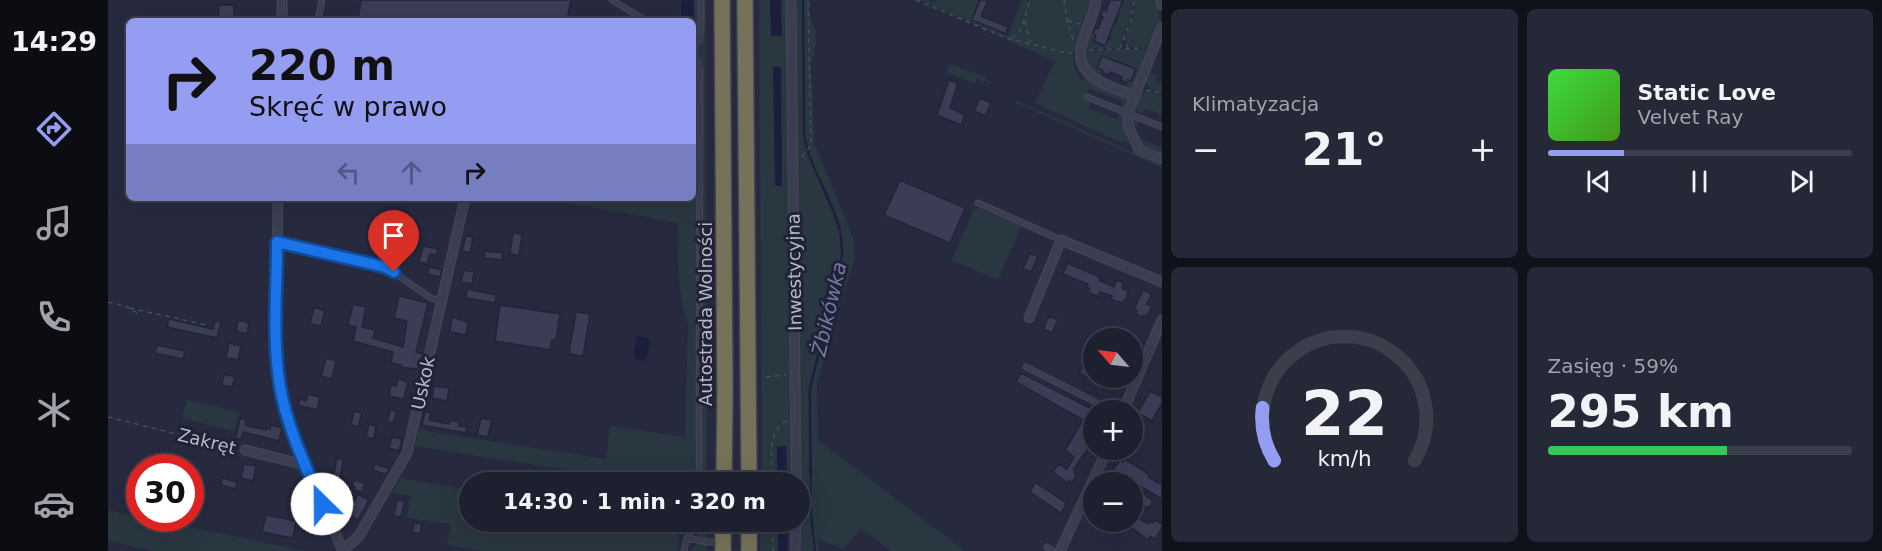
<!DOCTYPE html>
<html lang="pl">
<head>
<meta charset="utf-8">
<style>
	body { margin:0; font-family:"DejaVu Sans",sans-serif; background:#252837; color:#f1f3f6; height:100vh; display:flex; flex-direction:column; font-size:22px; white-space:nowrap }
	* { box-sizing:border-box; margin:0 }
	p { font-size:20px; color:#a0a3aa }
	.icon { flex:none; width:33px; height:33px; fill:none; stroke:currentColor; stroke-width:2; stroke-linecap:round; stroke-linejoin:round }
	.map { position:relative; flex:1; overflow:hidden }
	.drawer { display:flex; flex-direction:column; gap:9px; padding:9px; background:#10121a; width:720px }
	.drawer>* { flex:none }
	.hud { position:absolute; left:18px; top:18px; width:570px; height:183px; border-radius:9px; box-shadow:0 6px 24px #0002,0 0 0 2px #3b3e4b; background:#959df2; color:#111; overflow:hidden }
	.needle { width:39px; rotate:298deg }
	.buttons { position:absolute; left:975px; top:328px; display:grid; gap:12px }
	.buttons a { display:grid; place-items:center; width:60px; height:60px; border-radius:50%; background:#1d202f; box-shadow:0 6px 24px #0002,0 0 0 2px #3b3e4b; font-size:30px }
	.speed { position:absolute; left:18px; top:454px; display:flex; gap:12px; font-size:30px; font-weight:700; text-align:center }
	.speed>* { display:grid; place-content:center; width:78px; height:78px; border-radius:50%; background:#1d202f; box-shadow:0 6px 24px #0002,0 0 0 2px #3b3e4b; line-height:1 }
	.speed .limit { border:9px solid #d22; background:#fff; color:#111 }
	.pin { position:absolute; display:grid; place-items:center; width:51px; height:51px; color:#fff; margin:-62px -26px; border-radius:50% 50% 50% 0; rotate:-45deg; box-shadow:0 0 6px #0007 }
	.pin .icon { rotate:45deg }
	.me { position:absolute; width:66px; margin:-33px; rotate:337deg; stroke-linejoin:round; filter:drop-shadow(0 0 4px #0008) }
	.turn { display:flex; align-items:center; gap:21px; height:126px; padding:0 24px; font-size:27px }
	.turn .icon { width:78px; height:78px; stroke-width:2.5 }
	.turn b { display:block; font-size:42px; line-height:51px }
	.lanes { display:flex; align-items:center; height:57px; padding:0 24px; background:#0003; justify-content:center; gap:30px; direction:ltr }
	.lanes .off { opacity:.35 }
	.big { font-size:45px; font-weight:600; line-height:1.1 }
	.drawer .card { flex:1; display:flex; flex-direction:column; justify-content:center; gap:9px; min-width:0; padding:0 21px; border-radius:9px; background:#252837 }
	.drawer .dial { align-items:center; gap:0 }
	.dial svg { height:156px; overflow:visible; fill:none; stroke:#3b3e4b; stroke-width:7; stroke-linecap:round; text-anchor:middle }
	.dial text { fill:#f1f3f6; stroke:none }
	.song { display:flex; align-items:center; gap:18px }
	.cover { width:72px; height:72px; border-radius:9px; background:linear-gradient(135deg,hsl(120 70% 55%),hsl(100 70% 35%)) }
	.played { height:6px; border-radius:3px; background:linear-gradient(90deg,#959df2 25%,#3b3e4b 25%) }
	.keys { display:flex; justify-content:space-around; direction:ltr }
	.heat { display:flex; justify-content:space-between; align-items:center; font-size:33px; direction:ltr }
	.charge { height:9px; border-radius:4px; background:linear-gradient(90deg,#34c759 59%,#3b3e4b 0) }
	.drawer .tiles { flex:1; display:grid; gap:9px; grid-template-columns:repeat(2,1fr) }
	.trip { position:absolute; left:351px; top:472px; width:351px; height:60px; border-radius:30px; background:#1d202f; box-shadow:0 6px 24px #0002,0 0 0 2px #3b3e4b; font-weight:600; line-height:60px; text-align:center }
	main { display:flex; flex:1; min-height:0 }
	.tabs { display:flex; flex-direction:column; width:108px; justify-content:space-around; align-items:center; background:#0c0d13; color:#a0a3aa }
	.tabs .icon { width:42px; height:42px }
	.tabs .selected { color:#959df2 }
	.tabs b { font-size:27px; color:#f1f3f6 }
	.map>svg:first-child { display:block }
</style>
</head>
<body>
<main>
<nav class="tabs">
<b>14:29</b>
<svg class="icon selected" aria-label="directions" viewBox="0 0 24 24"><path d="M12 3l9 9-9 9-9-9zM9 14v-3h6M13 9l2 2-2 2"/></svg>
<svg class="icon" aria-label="music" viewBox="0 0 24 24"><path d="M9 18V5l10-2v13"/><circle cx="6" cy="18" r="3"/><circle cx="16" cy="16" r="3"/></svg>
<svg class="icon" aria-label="phone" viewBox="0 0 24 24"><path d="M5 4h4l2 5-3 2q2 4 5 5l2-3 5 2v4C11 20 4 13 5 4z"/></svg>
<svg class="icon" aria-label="climate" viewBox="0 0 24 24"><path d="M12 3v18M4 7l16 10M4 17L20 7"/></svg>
<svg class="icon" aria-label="car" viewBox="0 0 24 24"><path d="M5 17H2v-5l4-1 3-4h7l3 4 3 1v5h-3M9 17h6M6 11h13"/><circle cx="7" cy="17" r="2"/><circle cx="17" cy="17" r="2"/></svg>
</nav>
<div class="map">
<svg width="1054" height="551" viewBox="0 0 1054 551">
	<rect width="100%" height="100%" fill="#272a3f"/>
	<path fill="#293741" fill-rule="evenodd" d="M586 0H598L599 483H594L596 375 588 361 587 483H541L307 446 311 430 498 459 502 426 577 437 580 324C569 291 570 257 570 223L433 198H585V191L588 190 587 67H585Z
		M651 0H662L663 36H673V0H678L682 483H679L678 446H669V483H654ZM665 67H673L674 185 668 186Z
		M687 0H694L696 145 731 231 733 255 731 269 700 389 701 475H704L702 389 731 279 735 254 733 227 700 153 697 137 696 0H702V17L708 32V42L703 66 707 145 745 238 747 257 709 382 710 440 857 551H783L753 528 736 549 710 539 711 551H692L690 470 691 226Z
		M811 0H819L827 3 829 0H871L863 20 900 36 914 0H985L970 48 965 53 966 68 974 81 978 77 986 83 1020 97 1022 99 1016 108 1013 107 1015 102 981 88 977 100 983 102 981 108 1008 119 1011 114 1014 115 1022 137 1019 142 1009 141 927 103 947 61 899 40V38Z
		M1016 0H1025L1023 16 1011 48 975 49 982 33 987 35 985 41 997 46 1000 40H1002L1004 35 1002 34 1006 25 1009 22 1013 6H1015Z
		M1027 0H1049L1052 23 1043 47H1022L1017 38 1025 17Z
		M1043 49 1024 91 1016 89 1020 80 1024 81 1028 69 994 55 989 67 995 70 992 78 981 72 975 51Z
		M841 64 877 77 883 84 869 79 867 84 844 74 838 75Z
		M1040 71 1049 75 1047 81 1054 84V93L1044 89 1037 81Z
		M1044 91 1054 95V115L1037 108 1034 114 1026 108 1031 94Z
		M907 100 1054 165V168L911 104 909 105Z
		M1025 120 1031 121 1028 128 1031 138 1054 148V155L1032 145 1023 124Z
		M867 207 913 226 890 280 844 260Z
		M79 400 131 412 127 431 74 418Z
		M293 478 361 490 362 522H557L568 524V522H584L582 527 571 530 570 551H374L339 545 343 524 299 518 303 496 284 493Z
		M0 510 31 517 32 519H43L197 551H46L0 541Z
		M591 522H599V551H581L588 545Z
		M653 522H670V551H652Z"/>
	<path fill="#1b1e3d" d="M573 0H586V37L585 21H573Z
		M662 0H673L674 36H663Z
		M585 67H587L588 191H585Z
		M665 67H673L674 186H667Z
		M530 336 540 338 542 341 539 357 534 361 527 358 526 348Z
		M669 446H678L679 483H669Z
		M670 522H679V551H670Z"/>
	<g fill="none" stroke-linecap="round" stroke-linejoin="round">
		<path stroke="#1b1e3d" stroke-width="2" d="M695 0 696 131C699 166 723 194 731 227 734 236 734 246 734 255L702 390 703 513 707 551"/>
	</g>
	<path fill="#3a3d55" stroke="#222437" stroke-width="1.5" d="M253 0H463L459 21H250Z
		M872 0H880L873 16 900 27 898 34 864 20Z
		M1002 0H1015L997 46 986 41 988 35 985 34 987 28 990 29 995 17 992 16 995 10 998 11Z
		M111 5H126V21H110Z
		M994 56 1028 69 1023 81 1020 80 1019 83 1013 80 1014 77 1002 72 1001 75 994 73 995 70 989 68Z
		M841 80 850 83 842 108 857 115 853 125 829 115Z
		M872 98 883 103 877 116 866 111Z
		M792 180 857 208 842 243 776 215Z
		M405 233 414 234 411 255 402 254Z
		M358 236 365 237 362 253 354 251Z
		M315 246 330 249 328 255 322 254 319 264 311 262Z
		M377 251 395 253 394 260 376 258Z
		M922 253 930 257 923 272 915 269Z
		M959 263 992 277 991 280 1006 287 1009 280 1016 283 1014 288 1020 291 1019 298 1014 303 1003 299 1004 296 992 292 991 297 980 292 982 288 978 287 980 284 955 274Z
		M321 267 334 270 332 277 319 274Z
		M356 270 366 272 364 284 353 282Z
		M359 289 388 295 387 303 358 298Z
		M1035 290 1044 294 1039 304 1044 306 1039 316 1036 315 1035 317 1028 314 1029 310 1026 309Z
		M291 296 320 303 308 352 315 354 309 369 292 367 293 365 283 363 285 352 245 341 248 327 240 325 245 304 258 307 254 327 267 330 265 338 295 347 299 321 286 318Z
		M392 305 452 314 448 340H444L442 350 387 341Z
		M206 307 217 311 213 326 202 324Z
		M468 312 482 314 475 356 461 354Z
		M941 316 950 320 944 333 935 329Z
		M344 317 360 322 358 335 342 332Z
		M61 319 105 329 107 321 113 322 109 338 59 327Z
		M130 320 141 323 139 334 128 331Z
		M995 331 1014 339H992Z
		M121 343 133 346 130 360 118 358Z
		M49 345 77 351 75 359 47 353Z
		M218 358 228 361 224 379 213 376Z
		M977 362 986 366V378H1009L1012 380 1006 391 971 373Z
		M913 373 986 410V435L982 442 984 443 965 470 967 471 966 474 969 475 964 482 961 480 959 483 945 472 950 464 959 469 966 457 957 450 975 420 908 382Z
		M116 374 127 377 124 387 114 385Z
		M290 379 300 382 296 399 281 396 283 385 288 386Z
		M326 386 341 388 339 401 324 398Z
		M1042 391 1054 397V403L1044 421 1030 413Z
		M200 394 212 397 209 410 190 405 192 399 198 401Z
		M282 410 289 411 285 423 279 421Z
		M246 411 254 413 250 427 243 425Z
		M317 412 323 413 321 420 341 424 342 420 351 422V426L359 427 358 433 314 425Z
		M132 418 138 420 137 425 158 430V428L162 429 163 425 174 428 171 441 135 432 133 440 128 438Z
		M373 418 384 420 380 437 369 435Z
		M261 424 268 426 266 439 258 437Z
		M284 437 294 439 291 451 281 448Z
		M229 458 235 460 232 480 225 478Z
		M1017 459 1042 475 1040 477 1054 485V499L1005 470 1012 460 1015 462Z
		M136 464 148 466 145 481 133 478Z
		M267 464 282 469 279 474 273 473 265 470Z
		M114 478 129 482 127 489 113 485Z
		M246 480 257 483 254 492 246 490 247 487 244 486Z
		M927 482 959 503 953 513 922 492Z
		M225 487 232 503 224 506 217 490Z
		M250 494 261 500 250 520 239 513Z
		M289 500 297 501 293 517 286 516Z
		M158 515 188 521 185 538 154 532Z
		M1024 515 1041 524 1042 521 1045 523 1047 520 1054 524V528L1047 539 1042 536 1040 540 1024 528Z
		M306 523 314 524 312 534 304 532Z"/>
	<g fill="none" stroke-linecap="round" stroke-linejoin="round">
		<g stroke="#424456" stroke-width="7">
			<path id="service" d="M504 0 538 21
				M210 21 214 0
				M585 43 591 41 593 31V0
				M585 60 590 62 592 68 591 483
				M979 97 1054 127
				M870 203 953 240
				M170 242 277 267 323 298 333 301
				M918 367 1005 411
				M990 473 1006 483
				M1024 494 1039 502
				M579 538 588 522
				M939 547 945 551
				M576 551 579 538 599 542H610"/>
		</g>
		<g stroke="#424456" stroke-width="11">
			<path id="minor" d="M683 0 688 483
				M988 0C986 16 978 29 974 44 964 78 1004 87 1027 96
				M1053 0 1054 5
				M174 21V0
				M1054 27 1020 113V126L1031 150 1054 159
				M170 198 168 341 172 386 189 445 235 551
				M921 318 953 240 1054 282
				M1015 411 1054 320
				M137 450 197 465
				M235 550 251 536 299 453 357 198
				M687 551 688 522
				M952 551 999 450"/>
		</g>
		<g stroke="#434557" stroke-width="18">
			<path id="motorway" d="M614 0 617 391 616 483
				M637 0 641 483
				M615 551V522
				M641 551V522"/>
		</g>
		<path stroke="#425058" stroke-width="1.5" stroke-dasharray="4.5 4.5" stroke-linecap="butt" d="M808 0 898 38 959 53H964
			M956 0 959 20 966 43
			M917 21 922 42
			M960 21 972 24
			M904 38 913 30 922 0
			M1012 48 1016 38
			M1020 48 1016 38 1024 17 1026 0
			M981 50 1036 48
			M1038 91 1044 90 1054 94
			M694 157 703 145 700 0
			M0 302 17 306 31 314
			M22 308 98 325
			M658 377 678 375
			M0 417 130 449
			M665 483C664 464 658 429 679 421
			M665 551V522"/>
		<use href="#service" stroke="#3b3e50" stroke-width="4"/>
		<use href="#minor" stroke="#3b3e50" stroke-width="8"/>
		<use href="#motorway" stroke="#757259" stroke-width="15"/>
	</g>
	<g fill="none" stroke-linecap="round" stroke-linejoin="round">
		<g stroke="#114b97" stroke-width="15">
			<path id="route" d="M214 504C198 467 178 425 172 386 164 339 169 289 169 242L277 267 286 272"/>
		</g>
		<use href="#route" stroke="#1a73e8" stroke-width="10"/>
	</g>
	<g text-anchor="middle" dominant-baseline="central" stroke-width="6" stroke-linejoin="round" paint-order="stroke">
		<g font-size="18" fill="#b8baca" stroke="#202235">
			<text transform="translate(686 272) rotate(-91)">Inwestycyjna</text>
			<text transform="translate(597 314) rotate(-90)">Autostrada Wolności</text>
			<text transform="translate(315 383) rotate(-78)">Uskok</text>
			<text transform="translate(99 441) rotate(14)">Zakręt</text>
		</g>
		<g font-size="20" font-style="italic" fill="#737aa7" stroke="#202235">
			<text transform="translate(721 309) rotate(-77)">Żbikówka</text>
		</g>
	</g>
</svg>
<div class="buttons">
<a><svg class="needle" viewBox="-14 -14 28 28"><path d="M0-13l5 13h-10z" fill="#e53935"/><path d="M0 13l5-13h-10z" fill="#a0a3aa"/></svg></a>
<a>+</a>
<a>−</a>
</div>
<div class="speed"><div class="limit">30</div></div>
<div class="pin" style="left:286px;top:272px;background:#d93025"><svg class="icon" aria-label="arrive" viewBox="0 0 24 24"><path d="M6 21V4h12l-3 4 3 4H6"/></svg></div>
<svg class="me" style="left:214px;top:504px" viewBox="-20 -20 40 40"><circle r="19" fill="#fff"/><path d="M0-13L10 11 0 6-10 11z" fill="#1a73e8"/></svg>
<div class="trip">14:30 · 1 min · 320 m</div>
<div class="hud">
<div class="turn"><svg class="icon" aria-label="right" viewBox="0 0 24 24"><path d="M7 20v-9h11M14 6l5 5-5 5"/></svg><div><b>220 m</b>Skręć w prawo</div></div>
<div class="lanes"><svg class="icon off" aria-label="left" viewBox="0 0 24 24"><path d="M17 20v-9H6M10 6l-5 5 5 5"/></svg><svg class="icon off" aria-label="ahead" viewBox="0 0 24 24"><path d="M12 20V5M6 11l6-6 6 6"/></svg><svg class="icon" aria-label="right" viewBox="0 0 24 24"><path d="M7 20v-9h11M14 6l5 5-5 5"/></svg></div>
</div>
</div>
<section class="drawer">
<div class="tiles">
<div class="card"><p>Klimatyzacja</p>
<div class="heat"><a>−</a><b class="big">21°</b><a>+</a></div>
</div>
<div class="card">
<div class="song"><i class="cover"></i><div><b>Static Love</b><p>Velvet Ray</p></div></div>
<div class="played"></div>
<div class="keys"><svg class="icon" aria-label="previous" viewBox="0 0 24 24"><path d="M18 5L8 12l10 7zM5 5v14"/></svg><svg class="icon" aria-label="pause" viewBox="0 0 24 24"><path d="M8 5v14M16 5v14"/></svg><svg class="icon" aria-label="next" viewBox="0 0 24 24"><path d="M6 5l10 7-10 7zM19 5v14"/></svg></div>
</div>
<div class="card dial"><svg viewBox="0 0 100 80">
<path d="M14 69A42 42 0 1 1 86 69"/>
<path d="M14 69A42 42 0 0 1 8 42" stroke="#959df2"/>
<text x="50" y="56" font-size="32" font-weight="700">22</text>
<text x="50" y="72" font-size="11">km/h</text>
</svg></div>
<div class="card"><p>Zasięg · 59%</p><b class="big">295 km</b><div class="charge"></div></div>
</div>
</section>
</main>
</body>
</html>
